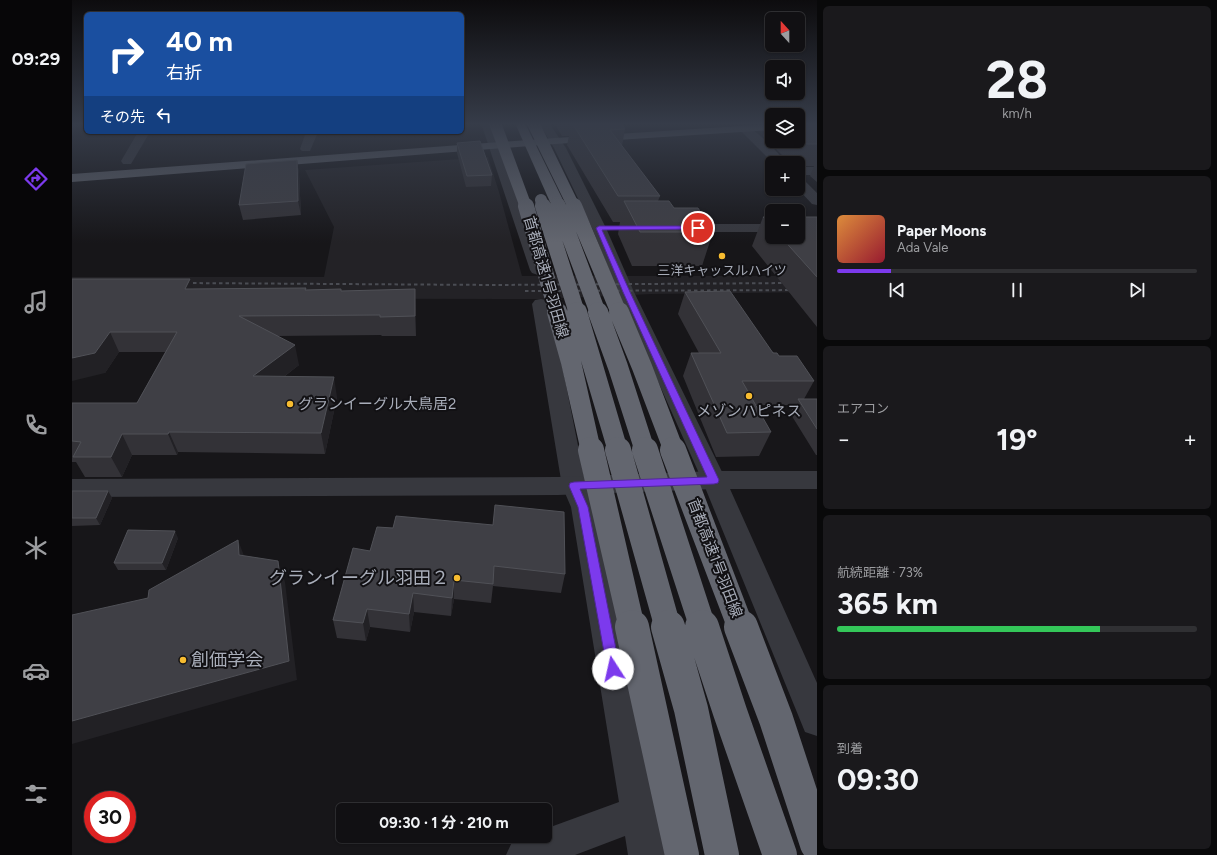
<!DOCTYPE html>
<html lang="ja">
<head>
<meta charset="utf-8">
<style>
	body { margin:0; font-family:Figtree,"Noto Sans JP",sans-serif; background:#1a191c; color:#f1f3f6; height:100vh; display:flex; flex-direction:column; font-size:15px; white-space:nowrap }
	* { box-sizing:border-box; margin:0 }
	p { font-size:13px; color:#9c9da0 }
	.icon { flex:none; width:22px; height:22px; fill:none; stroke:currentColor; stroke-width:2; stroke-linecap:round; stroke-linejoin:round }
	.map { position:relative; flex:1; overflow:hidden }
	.sheet { display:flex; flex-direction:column; gap:6px; padding:6px; background:#09090a; width:400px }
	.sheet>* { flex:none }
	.hud { position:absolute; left:12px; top:12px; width:380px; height:122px; border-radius:6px; box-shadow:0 1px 3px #0004,0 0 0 1px #303033; background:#1a4fa0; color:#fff; overflow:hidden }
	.needle { width:26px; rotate:339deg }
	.buttons { position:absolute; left:693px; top:12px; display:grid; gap:8px }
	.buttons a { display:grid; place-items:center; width:40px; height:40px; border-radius:6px; background:#111013; box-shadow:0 1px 3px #0004,0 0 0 1px #303033; font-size:20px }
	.speed { position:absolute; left:12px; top:791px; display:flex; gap:8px; font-size:20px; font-weight:700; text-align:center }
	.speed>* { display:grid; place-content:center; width:52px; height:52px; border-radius:50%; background:#111013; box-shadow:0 1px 3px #0004,0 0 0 1px #303033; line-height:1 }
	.speed .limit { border:6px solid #d22; background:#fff; color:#111 }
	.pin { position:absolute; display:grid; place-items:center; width:34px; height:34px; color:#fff; margin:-17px; border:2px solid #fff; border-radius:50%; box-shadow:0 1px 4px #0007 }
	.me { position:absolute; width:44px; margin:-22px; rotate:350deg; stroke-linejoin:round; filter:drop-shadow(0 0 3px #0008) }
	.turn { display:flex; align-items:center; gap:14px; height:84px; padding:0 16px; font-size:18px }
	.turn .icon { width:52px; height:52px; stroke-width:2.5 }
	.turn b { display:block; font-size:28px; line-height:34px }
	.then { display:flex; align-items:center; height:38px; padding:0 16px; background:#0003; gap:8px; font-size:15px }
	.big { font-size:30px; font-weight:700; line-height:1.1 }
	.sheet .widget { flex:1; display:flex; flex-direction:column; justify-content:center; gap:6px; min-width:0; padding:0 14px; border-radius:6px; background:#1a191c }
	.sheet .dial { align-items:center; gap:0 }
	.dial b { font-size:52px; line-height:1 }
	.song { display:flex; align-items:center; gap:12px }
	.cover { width:48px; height:48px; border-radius:6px; background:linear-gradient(135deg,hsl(30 70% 55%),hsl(350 70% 35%)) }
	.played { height:4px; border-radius:2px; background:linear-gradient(90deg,#7c3aed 15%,#303033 15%) }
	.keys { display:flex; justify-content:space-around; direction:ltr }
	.heat { display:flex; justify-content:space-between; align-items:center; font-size:22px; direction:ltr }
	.charge { height:6px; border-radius:3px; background:linear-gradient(90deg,#34c759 73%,#303033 0) }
	.trip { position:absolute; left:264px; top:803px; width:216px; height:40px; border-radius:6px; background:#111013; box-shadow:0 1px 3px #0004,0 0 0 1px #303033; font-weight:700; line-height:40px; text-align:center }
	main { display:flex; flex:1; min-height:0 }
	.tabs { display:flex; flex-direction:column; width:72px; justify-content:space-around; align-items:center; background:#070608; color:#9c9da0 }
	.tabs .icon { width:28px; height:28px }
	.tabs .active { color:#7c3aed }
	.tabs b { font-size:18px; color:#f1f3f6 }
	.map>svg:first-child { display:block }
</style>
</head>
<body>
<main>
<nav class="tabs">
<b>09:29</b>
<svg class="icon active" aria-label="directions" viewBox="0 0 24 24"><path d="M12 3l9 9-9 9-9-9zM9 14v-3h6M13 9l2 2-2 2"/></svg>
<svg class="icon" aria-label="music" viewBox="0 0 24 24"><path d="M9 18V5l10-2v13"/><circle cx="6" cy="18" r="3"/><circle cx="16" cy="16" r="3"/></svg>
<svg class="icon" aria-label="phone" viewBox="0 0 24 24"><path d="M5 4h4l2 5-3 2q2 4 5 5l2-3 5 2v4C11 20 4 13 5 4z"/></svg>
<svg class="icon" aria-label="climate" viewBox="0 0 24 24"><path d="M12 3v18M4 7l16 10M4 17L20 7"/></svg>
<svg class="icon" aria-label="car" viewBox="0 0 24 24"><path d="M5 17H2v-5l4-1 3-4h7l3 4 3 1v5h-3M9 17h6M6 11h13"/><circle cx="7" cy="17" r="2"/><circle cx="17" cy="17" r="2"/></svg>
<svg class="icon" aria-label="filters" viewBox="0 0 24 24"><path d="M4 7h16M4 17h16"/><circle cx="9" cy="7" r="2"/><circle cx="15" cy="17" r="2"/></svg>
</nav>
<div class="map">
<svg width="745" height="855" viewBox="0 0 745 855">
	<rect width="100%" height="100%" fill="#171619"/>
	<path fill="#232226" d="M416 157 427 192 450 276H714L745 292 580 294 468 299 0 298V277H252L262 227 233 170Z"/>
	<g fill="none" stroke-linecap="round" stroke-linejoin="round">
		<path fill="#37383e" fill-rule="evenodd" d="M409 123H419L474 270 472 273 466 275 460 273 458 270Z
			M467 123H477L494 148 534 228 562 292 654 480 745 683V736L733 732 630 480 546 292 520 228 482 148Z
			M673 126C683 128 708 154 714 163H701L669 131 668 129 669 127Z
			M66 132H78L59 164H51L49 161Z
			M234 132H246L238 151H230L228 149Z
			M726 167H745V175H726Z
			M726 178 731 179 745 193V205L740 204 726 189Z
			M610 224H700V232H610L605 231 603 228 605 225Z
			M469 299 475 300 478 304 514 486 523 507 594 855H556L553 836 503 855H434L440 842 453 836H473V829L547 802 499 507 490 486 460 304 463 300Z"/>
		<path fill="#37383e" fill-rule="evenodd" d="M642 471H745V489H642L486 495 0 497V479L486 477Z"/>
		<path fill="#5b5e66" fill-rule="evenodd" d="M700 124V130L483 144 0 182V174L483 138Z"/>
		<path fill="#63666f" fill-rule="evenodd" d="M443 123H453L492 202 490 205H480L478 202Z"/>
		<path stroke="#4a4c53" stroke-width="2" stroke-dasharray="3.5 3" stroke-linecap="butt" d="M108 283 424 285 720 283
			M453 291 745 290"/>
		<path stroke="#63666f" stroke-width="12" d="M423 123 454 207
			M461 123 502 207
			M469 200 471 207
			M485 202 487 207"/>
		<path stroke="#63666f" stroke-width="16" d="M454 206 485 313
			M471 206 505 313
			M486 206 526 313
			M502 206 547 313"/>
		<path stroke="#63666f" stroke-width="20" d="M485 312 499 362 519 451
			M505 312 546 451
			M526 312 546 367 573 451
			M547 312 570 367 602 451"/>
		<path stroke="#63666f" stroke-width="26" d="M519 450 560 628
			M546 450 596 628
			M573 450 631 628
			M601 450 669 628"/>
		<path stroke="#63666f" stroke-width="34" d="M560 627 610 855
			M596 627 619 709 650 855
			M630 627 658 712 708 855
			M669 627 704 719 745 844"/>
	</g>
	<path fill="#333237" d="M482 123H549L553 129 550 146 588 196 586 201 602 208 641 232 630 266H560L546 234 548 222H541L495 145 497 136H490Z
		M695 123H700V141H726V123H745V182L738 176 742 166H726V163H721L710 155 691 136Z
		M385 143 420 175 419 186 394 187 385 153Z
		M225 160 227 174 229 215 171 220 167 205Z
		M691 217H700V237H726L745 217V327L680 246Z
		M0 279 121 289 234 288V290L269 291 344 309V336H310L309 335 204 336 227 365 213 376 265 397 253 454 106 452 105 455H60L50 477H13L4 462H0V403H65L93 352H47L33 373Z
		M613 292 707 356 742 381 732 399H745V455H744L718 413 723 405H683L699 432 687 456 644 457 611 376 619 353H627L606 314Z
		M0 491H36L40 498 28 525 0 526Z
		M321 528 493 574 489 593 421 586 419 603 382 599 379 616 342 612 338 632 298 627 294 641 265 638 261 620 298 551Z
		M106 538 94 570H46L42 563Z"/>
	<path fill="#222125" d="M0 123H5L6 126 0 135Z
		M225 160 227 174 229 215 226 201Z
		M118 279 124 298 113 289Z
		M343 289 344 309V336L343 316Z
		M38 332 47 352 33 373 0 381V358Z
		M223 345 227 365 186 396 181 376Z
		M262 377 265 397 253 454 249 433Z
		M97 432 106 452 105 455 96 434Z
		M50 434 60 455 50 477 39 457Z
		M36 491 40 498 28 525 24 518Z
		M103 531 106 538 94 570 90 563Z
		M166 540 174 561 167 555Z
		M206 561 213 582 225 680 0 744V721Z
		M382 580V599L379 616 380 598Z
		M341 593 342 612 338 632 337 614Z
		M295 609 298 627 294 641 291 623Z"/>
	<path fill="#3f3f45" stroke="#505157" d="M500 123H549L553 129 538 130 588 196H546Z
		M726 123H745V144H734L726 139Z
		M408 141 420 175 395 176 385 143Z
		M225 160 226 201 167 205 174 164Z
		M552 201H597L602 208H626L641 232H568Z
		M691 217H700V227Z
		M726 217H745V277L709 237H726Z
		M0 279H118L113 289 234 288 233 290 269 289V291L343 289V316L308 317V315L167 316 223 345 181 376 262 377 249 433 97 432 96 434H50L39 457H1L9 442 0 441V403H65L105 332H38L23 353 0 358Z
		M658 291 701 353H705L707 356H725L742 381H670L699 432 655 433 619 353H649L613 292Z
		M726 399H745V429Z
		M0 491H36L24 518H0Z
		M423 505 492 512 493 574 422 566 421 584 382 580 380 598 341 593 337 614 295 609 291 623 261 620 281 548 298 551 305 527 321 528 324 516 421 525Z
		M56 530 103 531 90 563H42Z
		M166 540 167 555 206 561 217 661 0 721V615L76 598 77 590Z"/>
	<linearGradient id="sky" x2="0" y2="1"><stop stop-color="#0d0c0e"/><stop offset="0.51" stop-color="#363c49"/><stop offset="1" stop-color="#363c49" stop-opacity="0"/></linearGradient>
	<rect width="745" height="243" fill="url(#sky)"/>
	<path fill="#7c3aed" stroke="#51269a" d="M626 226H628V229L530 230 558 292 647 480 646 483 642 484 508 489 516 507 548 669 546 674 541 675 537 674 535 669 506 507 497 486 498 483 502 482 635 477 551 292 524 228 527 226Z"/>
	<g fill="#f7bc30" stroke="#121114" stroke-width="1.5">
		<circle cx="650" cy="256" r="4"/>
		<circle cx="677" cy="396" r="4"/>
		<circle cx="218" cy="404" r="4"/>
		<circle cx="385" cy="578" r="4"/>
		<circle cx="111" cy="660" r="4"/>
	</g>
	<g text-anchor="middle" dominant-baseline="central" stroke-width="4" stroke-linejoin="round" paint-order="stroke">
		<g font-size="13" fill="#a8adb9" stroke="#121114">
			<text x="650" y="270">三洋キャッスルハイツ</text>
		</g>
		<g font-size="15" fill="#a8adb9" stroke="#121114">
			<text transform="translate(474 277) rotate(74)">首都高速1号羽田線</text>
			<text transform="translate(643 558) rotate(69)">首都高速1号羽田線</text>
		</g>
		<g font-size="15" fill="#a8adb9" stroke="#121114" text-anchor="start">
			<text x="226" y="404">グランイーグル大鳥居2</text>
			<text x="677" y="411" text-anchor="middle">メゾンハピネス</text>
		</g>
		<g font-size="18" fill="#a8adb9" stroke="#121114" text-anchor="end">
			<text x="377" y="578">グランイーグル羽田２</text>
			<text x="119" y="660" text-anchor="start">創価学会</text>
		</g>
	</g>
</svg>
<div class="buttons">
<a><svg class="needle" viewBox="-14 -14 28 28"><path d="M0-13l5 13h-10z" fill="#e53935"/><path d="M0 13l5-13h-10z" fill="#9c9da0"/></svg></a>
<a><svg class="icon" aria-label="sound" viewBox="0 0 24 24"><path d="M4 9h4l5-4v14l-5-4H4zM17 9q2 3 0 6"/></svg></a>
<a><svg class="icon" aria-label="layers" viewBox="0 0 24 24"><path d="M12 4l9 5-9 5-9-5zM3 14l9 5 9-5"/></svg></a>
<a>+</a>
<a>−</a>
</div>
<div class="speed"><div class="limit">30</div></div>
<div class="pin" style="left:626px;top:228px;background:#d93025"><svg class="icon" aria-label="arrive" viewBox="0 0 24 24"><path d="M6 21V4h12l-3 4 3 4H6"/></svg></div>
<svg class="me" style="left:541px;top:669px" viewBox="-20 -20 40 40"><circle r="19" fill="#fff"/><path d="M0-13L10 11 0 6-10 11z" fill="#7c3aed"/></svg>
<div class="trip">09:30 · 1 分 · 210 m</div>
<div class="hud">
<div class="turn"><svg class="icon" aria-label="right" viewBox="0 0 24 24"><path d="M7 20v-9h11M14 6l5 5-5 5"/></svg><div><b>40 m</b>右折</div></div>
<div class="then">その先<svg class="icon" aria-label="left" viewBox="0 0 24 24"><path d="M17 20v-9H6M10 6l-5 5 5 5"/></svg></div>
</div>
</div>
<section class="sheet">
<div class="widget dial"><b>28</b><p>km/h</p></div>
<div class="widget">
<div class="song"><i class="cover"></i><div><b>Paper Moons</b><p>Ada Vale</p></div></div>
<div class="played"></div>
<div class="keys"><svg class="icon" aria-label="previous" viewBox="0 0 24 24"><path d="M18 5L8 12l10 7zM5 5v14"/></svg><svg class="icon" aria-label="pause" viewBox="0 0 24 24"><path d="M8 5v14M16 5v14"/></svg><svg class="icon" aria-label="next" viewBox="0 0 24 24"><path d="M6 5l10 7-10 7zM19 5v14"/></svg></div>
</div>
<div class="widget"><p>エアコン</p>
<div class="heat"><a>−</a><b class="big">19°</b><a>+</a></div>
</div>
<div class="widget"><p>航続距離 · 73%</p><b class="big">365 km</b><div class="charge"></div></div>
<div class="widget"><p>到着</p><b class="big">09:30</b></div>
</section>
</main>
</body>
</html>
